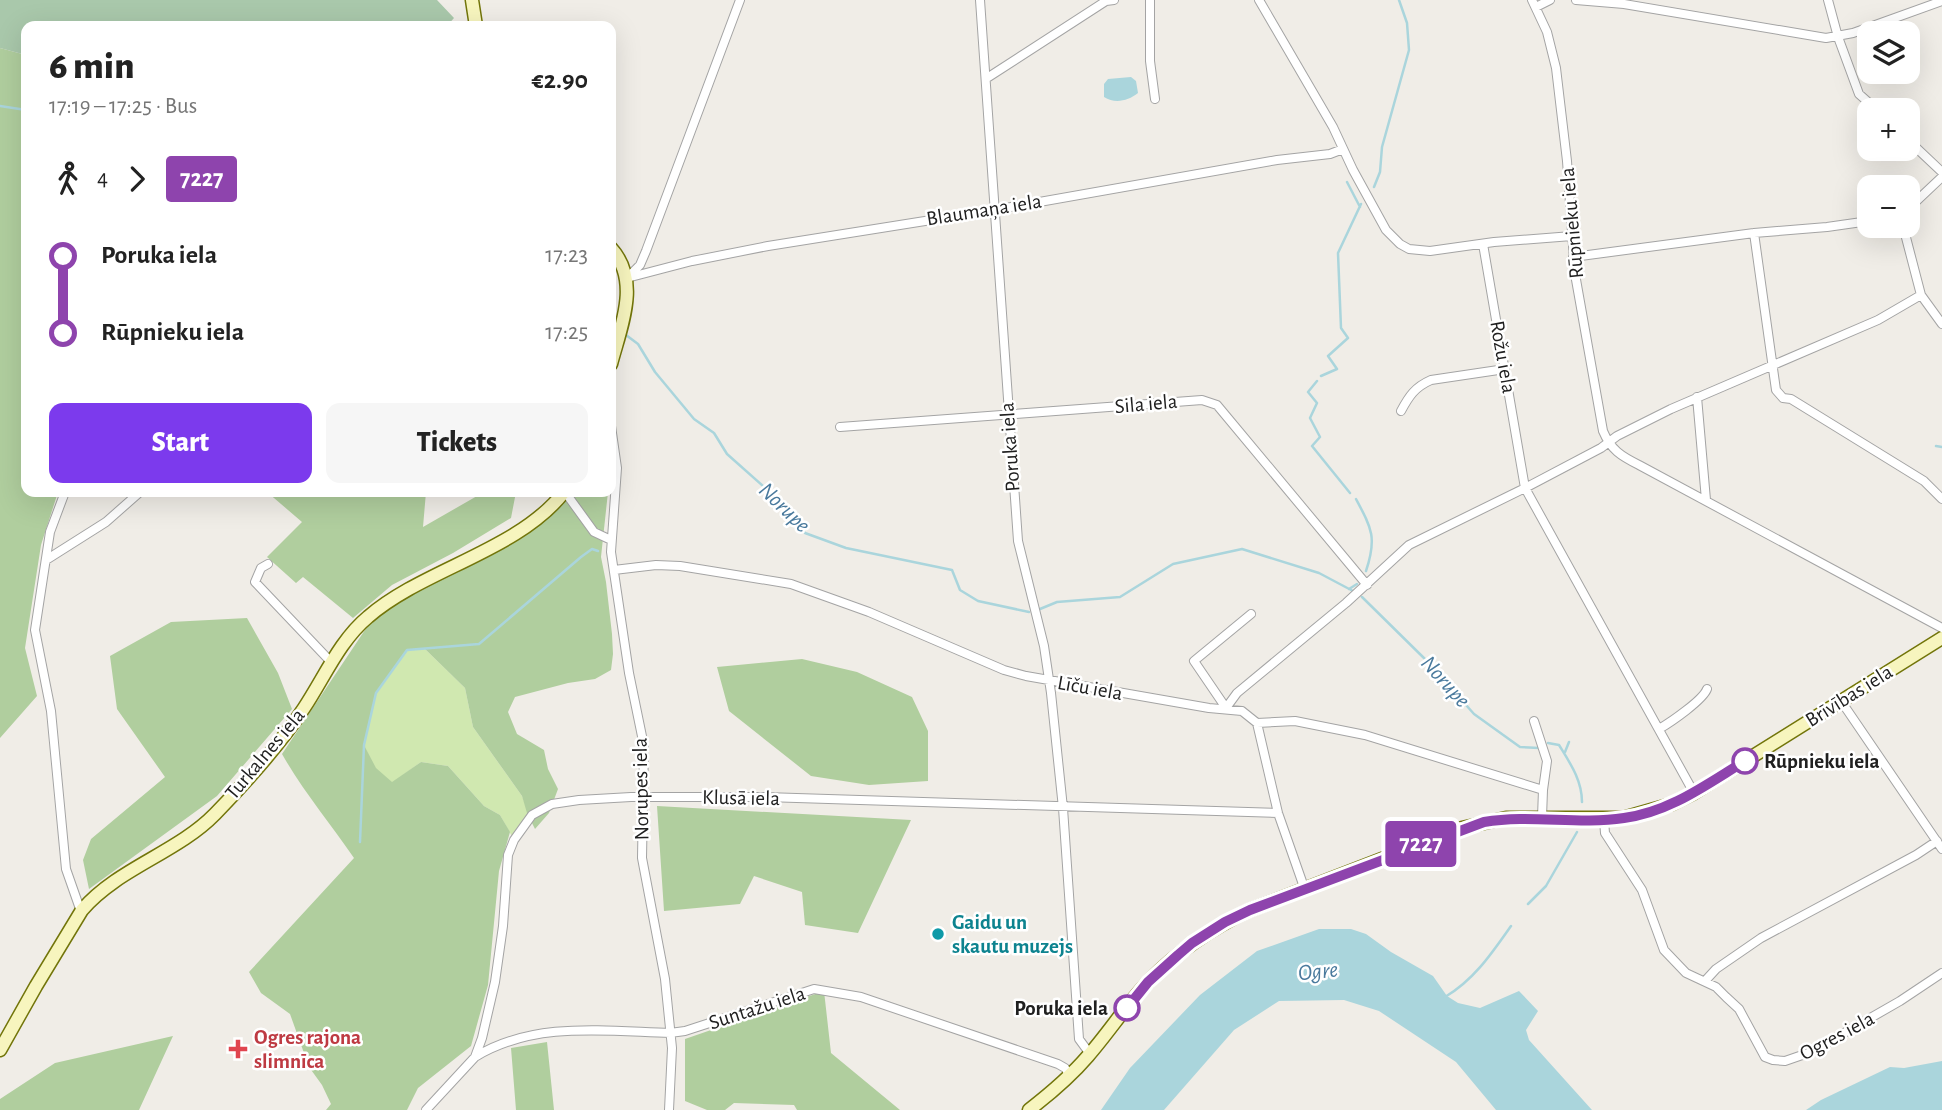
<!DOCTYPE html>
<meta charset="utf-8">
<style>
body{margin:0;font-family:"Alegreya Sans",sans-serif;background:#f6f6f6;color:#222;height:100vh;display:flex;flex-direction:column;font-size:26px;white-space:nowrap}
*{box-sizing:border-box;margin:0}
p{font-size:23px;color:#767676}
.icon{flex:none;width:38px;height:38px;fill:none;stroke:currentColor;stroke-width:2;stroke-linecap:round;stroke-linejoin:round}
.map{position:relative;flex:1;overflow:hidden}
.side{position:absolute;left:21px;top:21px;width:595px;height:476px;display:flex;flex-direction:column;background:#fff;border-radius:14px;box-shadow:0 7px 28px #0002}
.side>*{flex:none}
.badge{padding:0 14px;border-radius:5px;font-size:24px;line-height:46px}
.controls{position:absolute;left:1857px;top:21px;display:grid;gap:14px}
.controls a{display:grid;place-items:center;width:63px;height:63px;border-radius:14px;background:#fff;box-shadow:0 7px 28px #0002;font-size:35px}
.map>.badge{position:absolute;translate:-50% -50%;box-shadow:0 0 0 4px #fff}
.legs{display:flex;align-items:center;gap:10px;height:77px;padding:0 28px;font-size:23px}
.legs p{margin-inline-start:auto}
.summary{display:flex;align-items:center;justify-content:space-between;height:119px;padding:0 28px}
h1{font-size:38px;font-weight:800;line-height:52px}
.button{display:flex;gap:14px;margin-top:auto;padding:14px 28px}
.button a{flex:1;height:80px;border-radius:14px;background:#7c3aed;color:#fff;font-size:28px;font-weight:800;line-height:80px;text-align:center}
.button a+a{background:#f6f6f6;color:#222}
ul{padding:0 28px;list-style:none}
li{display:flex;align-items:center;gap:24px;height:77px;font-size:26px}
li i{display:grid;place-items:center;width:10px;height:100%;margin:0 9px;background:currentColor}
li i::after{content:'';width:18px;height:18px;margin:-9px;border:5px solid;border-radius:50%;background:#fff}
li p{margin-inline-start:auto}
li:first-child i{background:linear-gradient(#0000 50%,currentColor 0)}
li:last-child i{background:linear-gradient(currentColor 50%,#0000 0)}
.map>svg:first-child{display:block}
</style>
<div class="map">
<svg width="1942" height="1110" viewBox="0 0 1942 1110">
<rect width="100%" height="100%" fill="#f0ede7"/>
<path fill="#d0e8b0" d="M425,649l40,39 8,39 49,69 8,21 -16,23 -14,-25 -16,-9 -36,-40 -27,-4 -29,21 -17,-15 -11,-23 12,-52 31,-43z"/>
<path fill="#b0ce9e" d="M0,48l26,7v437h32l-17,53 -16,103 12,48 -37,42z
M267,492h159l-3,35 61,-35h32l-5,26 -58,35 -61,32 -39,33 -50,-41 -7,6 -29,-26 35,-35z
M564,492h44l-7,65 5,25 6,52 1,20 -2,16 -16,9 -27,4 -53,14 -7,15 9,22 27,16 4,19 10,20 -9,24 -14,16 -8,-16 -5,-17 -49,-69 -8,-39 -40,-39 -18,1 -31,43 -12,52 12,23 16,14 29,-20 27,4 36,40 16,9 10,17 -11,39 -11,114 -17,61 -53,42 -11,22h-81l5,-6 -9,-19 -13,-18 -19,-53 -29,-21 -12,-21 105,-114c-24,-35 -51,-67 -72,-104l85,-127 35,-29 110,-60z
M247,618l31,55 14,36 -75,87 -128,93 -6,-29 8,-21 74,-62 -48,-68 -7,-53 61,-34z
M802,659l55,13 55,25 16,34v50l-59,4 -58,-9 -82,-65 -12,-44z
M657,806l254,14 -53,113 -53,-8 -3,-33 -48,-16 -14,28 -76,7z
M824,991l7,62 69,57h-103l-3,-5 -60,-2 -9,7h-18l-22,-9v-62z
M173,1036l-34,74h-139v-11l55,-36z
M547,1042l7,68h-38l-5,-62z"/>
<path fill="#a9c8ab" d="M0,0h437l17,18 -7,8h-421v29l-26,-7z"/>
<path fill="#aad5dc" d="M1131,77l5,4 2,12c-10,8 -23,11 -34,4v-13l4,-5z
M1319,929h32l15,5 25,18 42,24 14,20 11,7 22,5 39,-17 19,20 -12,19 3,10 63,70h-96l-40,-48 -77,-51 -35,-11 -65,1 -45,29 -70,80h-63l29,-42 70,-73 57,-44z
M1942,1061v49h-136l15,-10 69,-33 14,1z"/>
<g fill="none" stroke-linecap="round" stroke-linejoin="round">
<path stroke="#aad5dc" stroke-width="2.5" d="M0,106l26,4
M1347,182l13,25
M1374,187l6,-15 2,-25 27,-97 -2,-27 -8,-23
M626,335l12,9 17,28 39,47 20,14 13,21 45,40 2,7 9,6 22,26 41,15 106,22 8,20 18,11 51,11
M1321,376l16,-7 -9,-13 20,-18 -7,-10 -3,-75 23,-49
M1317,381l-9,11 9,11 -7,15 10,19 -8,9 38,47
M1936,446l6,1
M1356,499c16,30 21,39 10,72
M1349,589l8,-5
M1362,597l66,65 46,52 46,33 19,1
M1040,609l17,-7 63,-5 53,-33 69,-15 77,24 34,18
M1548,743l11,2c11,18 23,35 23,57
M1565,752l4,-10
M360,842l4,-97 12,-52 31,-43 72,-6 102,-87 11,-8 6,2
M1528,904l18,-18 31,-54
M1445,997c29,-17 47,-44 66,-71"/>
<defs>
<path id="minor" d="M980,0l38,541 26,105 7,47 12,115 16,231 11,15
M1150,0v61l5,38
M1259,0l74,127 20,43 33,60 14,14 9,5 21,2 64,-9 78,-6
M1532,0l15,32 9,36 11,93 8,113 28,157c8,19 18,25 36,34l303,163
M1576,0l48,4 202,34 27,-5 89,-32
M1828,0l10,37 21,57 18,16
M1536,7l14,-7
M987,78l119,-77 8,-1
M1908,140l34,32
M1908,209l34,-32
M1903,226l18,69 21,29
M1754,233l22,157 7,8 8,1 133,82 18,18
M1483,244l42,244 169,305
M1573,257l181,-24 73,-6 42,-6
M629,276l11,-11 6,-14 94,-251
M627,278l65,-17 76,-15 226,-36 283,-50 53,-6 13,-5
M1697,397l9,103
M1401,411c8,-15 14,-24 30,-31l74,-11
M611,426l6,42 -6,84 18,121 15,73 -2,112 23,121 7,69 -3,62
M840,427l362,-27 15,5 150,180
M65,492l-15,40 -15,98 16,81 15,158 13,37 3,4
M565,492l29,40 17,8
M46,560l60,-38 34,-30
M268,564l-7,4 -6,14 77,81
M614,570l42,-5 24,1 111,18 78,28 135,58 22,6 183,32 33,3 15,12 38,-2 70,14 178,55 -1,27
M1251,614l-57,47 32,47 11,-15 109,-90 63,-58 116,-57 76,-40 16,-12 54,-27 207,-89 43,-25
M1841,701l101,148
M1534,721l13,40 -4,29
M1257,723l21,90 27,77
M1659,729c12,-7 44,-29 48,-40
M1604,820l1,13 37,57 22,60 22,23 30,14 10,10 13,12 26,48 8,3 12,1 26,-9 89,-51 42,-28
M1705,981l11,-12 45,-31 155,-83 21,-14
M475,1057c59,-36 129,-26 195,-24l15,-2 129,-42 47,8 197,67 7,4 5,8
M426,1110l49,-53 7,-19 13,-56 8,-56 5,-71 6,-15 18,-25 20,-11 27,-4 52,-3h134l513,16"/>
<path id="secondary" d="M472,0l4,26
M611,248c30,33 10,78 0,116
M0,1050l36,-64 46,-76c36,-42 95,-57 133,-96 32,-33 64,-68 89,-106 20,-30 36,-68 64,-91 55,-48 150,-66 196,-125
M1029,1110c22,-17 41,-33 59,-54 21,-24 39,-52 61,-75 30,-31 63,-53 101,-71l212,-82 44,-10h117l49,-14 22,-11 248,-155"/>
</defs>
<use href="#minor" stroke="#a4a4a4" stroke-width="10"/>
<use href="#secondary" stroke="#72750a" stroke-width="15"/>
<use href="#minor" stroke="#fff" stroke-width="8"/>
<use href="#secondary" stroke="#f7f5be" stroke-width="12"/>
</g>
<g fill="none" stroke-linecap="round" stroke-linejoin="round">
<defs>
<path id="line-1" d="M1127,1008l21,-26 30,-27 14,-12 33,-21 25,-12 234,-88c47,-8 93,3 140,-4 46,-6 83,-34 121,-57"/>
</defs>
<use href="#line-1" stroke="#fff" stroke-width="16"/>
<use href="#line-1" stroke="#8e44ad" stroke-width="10"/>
</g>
<g fill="#fff" stroke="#8e44ad" stroke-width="3.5">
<circle cx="1745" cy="761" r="12"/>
<circle cx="1127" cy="1008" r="12"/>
</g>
<circle fill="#0f9aa8" stroke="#fff" stroke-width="2.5" cx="938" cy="934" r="7"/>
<path fill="#e0444e" stroke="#fff" stroke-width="2.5" d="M234.5 1038.5h7v7h7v7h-7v7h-7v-7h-7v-7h7z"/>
<g text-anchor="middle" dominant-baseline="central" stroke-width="5" stroke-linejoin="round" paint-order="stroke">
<g font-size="21" fill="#202020" stroke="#fff">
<text transform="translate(984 210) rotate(-9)">Blaumaņa iela</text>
<text transform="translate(1572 223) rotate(-95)">Rūpnieku iela</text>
<text transform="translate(1503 357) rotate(80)">Rožu iela</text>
<text transform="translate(1146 404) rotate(-5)">Sila iela</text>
<text transform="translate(1010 447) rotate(-94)">Poruka iela</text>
<text transform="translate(1090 688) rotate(10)">Līču iela</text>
<text transform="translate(1849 696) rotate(-32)">Brīvības iela</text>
<text transform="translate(265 754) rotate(-50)">Turkalnes iela</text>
<text transform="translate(641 789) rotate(-91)">Norupes iela</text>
<text transform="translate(741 798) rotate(1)">Klusā iela</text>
<text transform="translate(757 1008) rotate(-18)">Suntažu iela</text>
<text transform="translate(1837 1036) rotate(-28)">Ogres iela</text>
</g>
<g font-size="21" font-weight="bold" fill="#202020" stroke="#fff" text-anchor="start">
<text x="1764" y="761">Rūpnieku iela</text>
<text x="1108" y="1008" text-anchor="end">Poruka iela</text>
</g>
<g font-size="21" font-weight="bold" fill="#0d838f" stroke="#fff" text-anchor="start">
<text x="952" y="922">Gaidu un<tspan x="952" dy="24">skautu muzejs</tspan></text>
</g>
<g font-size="21" font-weight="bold" fill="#be3a42" stroke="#fff" text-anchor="start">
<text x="254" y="1037">Ogres rajona<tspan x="254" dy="24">slimnīca</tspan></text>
</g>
<g font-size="23" font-style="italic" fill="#4a7a9d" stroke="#fff">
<text transform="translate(784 508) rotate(44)">Norupe</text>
<text transform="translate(1445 682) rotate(48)">Norupe</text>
<text transform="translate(1318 972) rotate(-6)">Ogre</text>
</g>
</g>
</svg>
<div class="controls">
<a><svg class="icon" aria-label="layers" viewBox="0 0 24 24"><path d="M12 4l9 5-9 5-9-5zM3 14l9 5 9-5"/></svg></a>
<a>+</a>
<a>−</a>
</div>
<b class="badge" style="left:1421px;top:844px;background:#8e44ad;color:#fff">7227</b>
<section class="side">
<div class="summary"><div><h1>6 min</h1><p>17:19 – 17:25 · Bus</p></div><b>€2.90</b></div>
<div class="legs"><svg class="icon" aria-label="walk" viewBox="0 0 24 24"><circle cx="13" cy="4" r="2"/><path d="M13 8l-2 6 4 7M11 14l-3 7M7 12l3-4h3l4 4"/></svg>4<svg class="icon" aria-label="forward" viewBox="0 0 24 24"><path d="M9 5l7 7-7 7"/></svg><b class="badge" style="background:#8e44ad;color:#fff">7227</b></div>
<ul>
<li><i style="color:#8e44ad"></i><b>Poruka iela</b><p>17:23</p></li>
<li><i style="color:#8e44ad"></i><b>Rūpnieku iela</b><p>17:25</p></li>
</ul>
<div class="button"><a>Start</a><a>Tickets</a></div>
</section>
</div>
